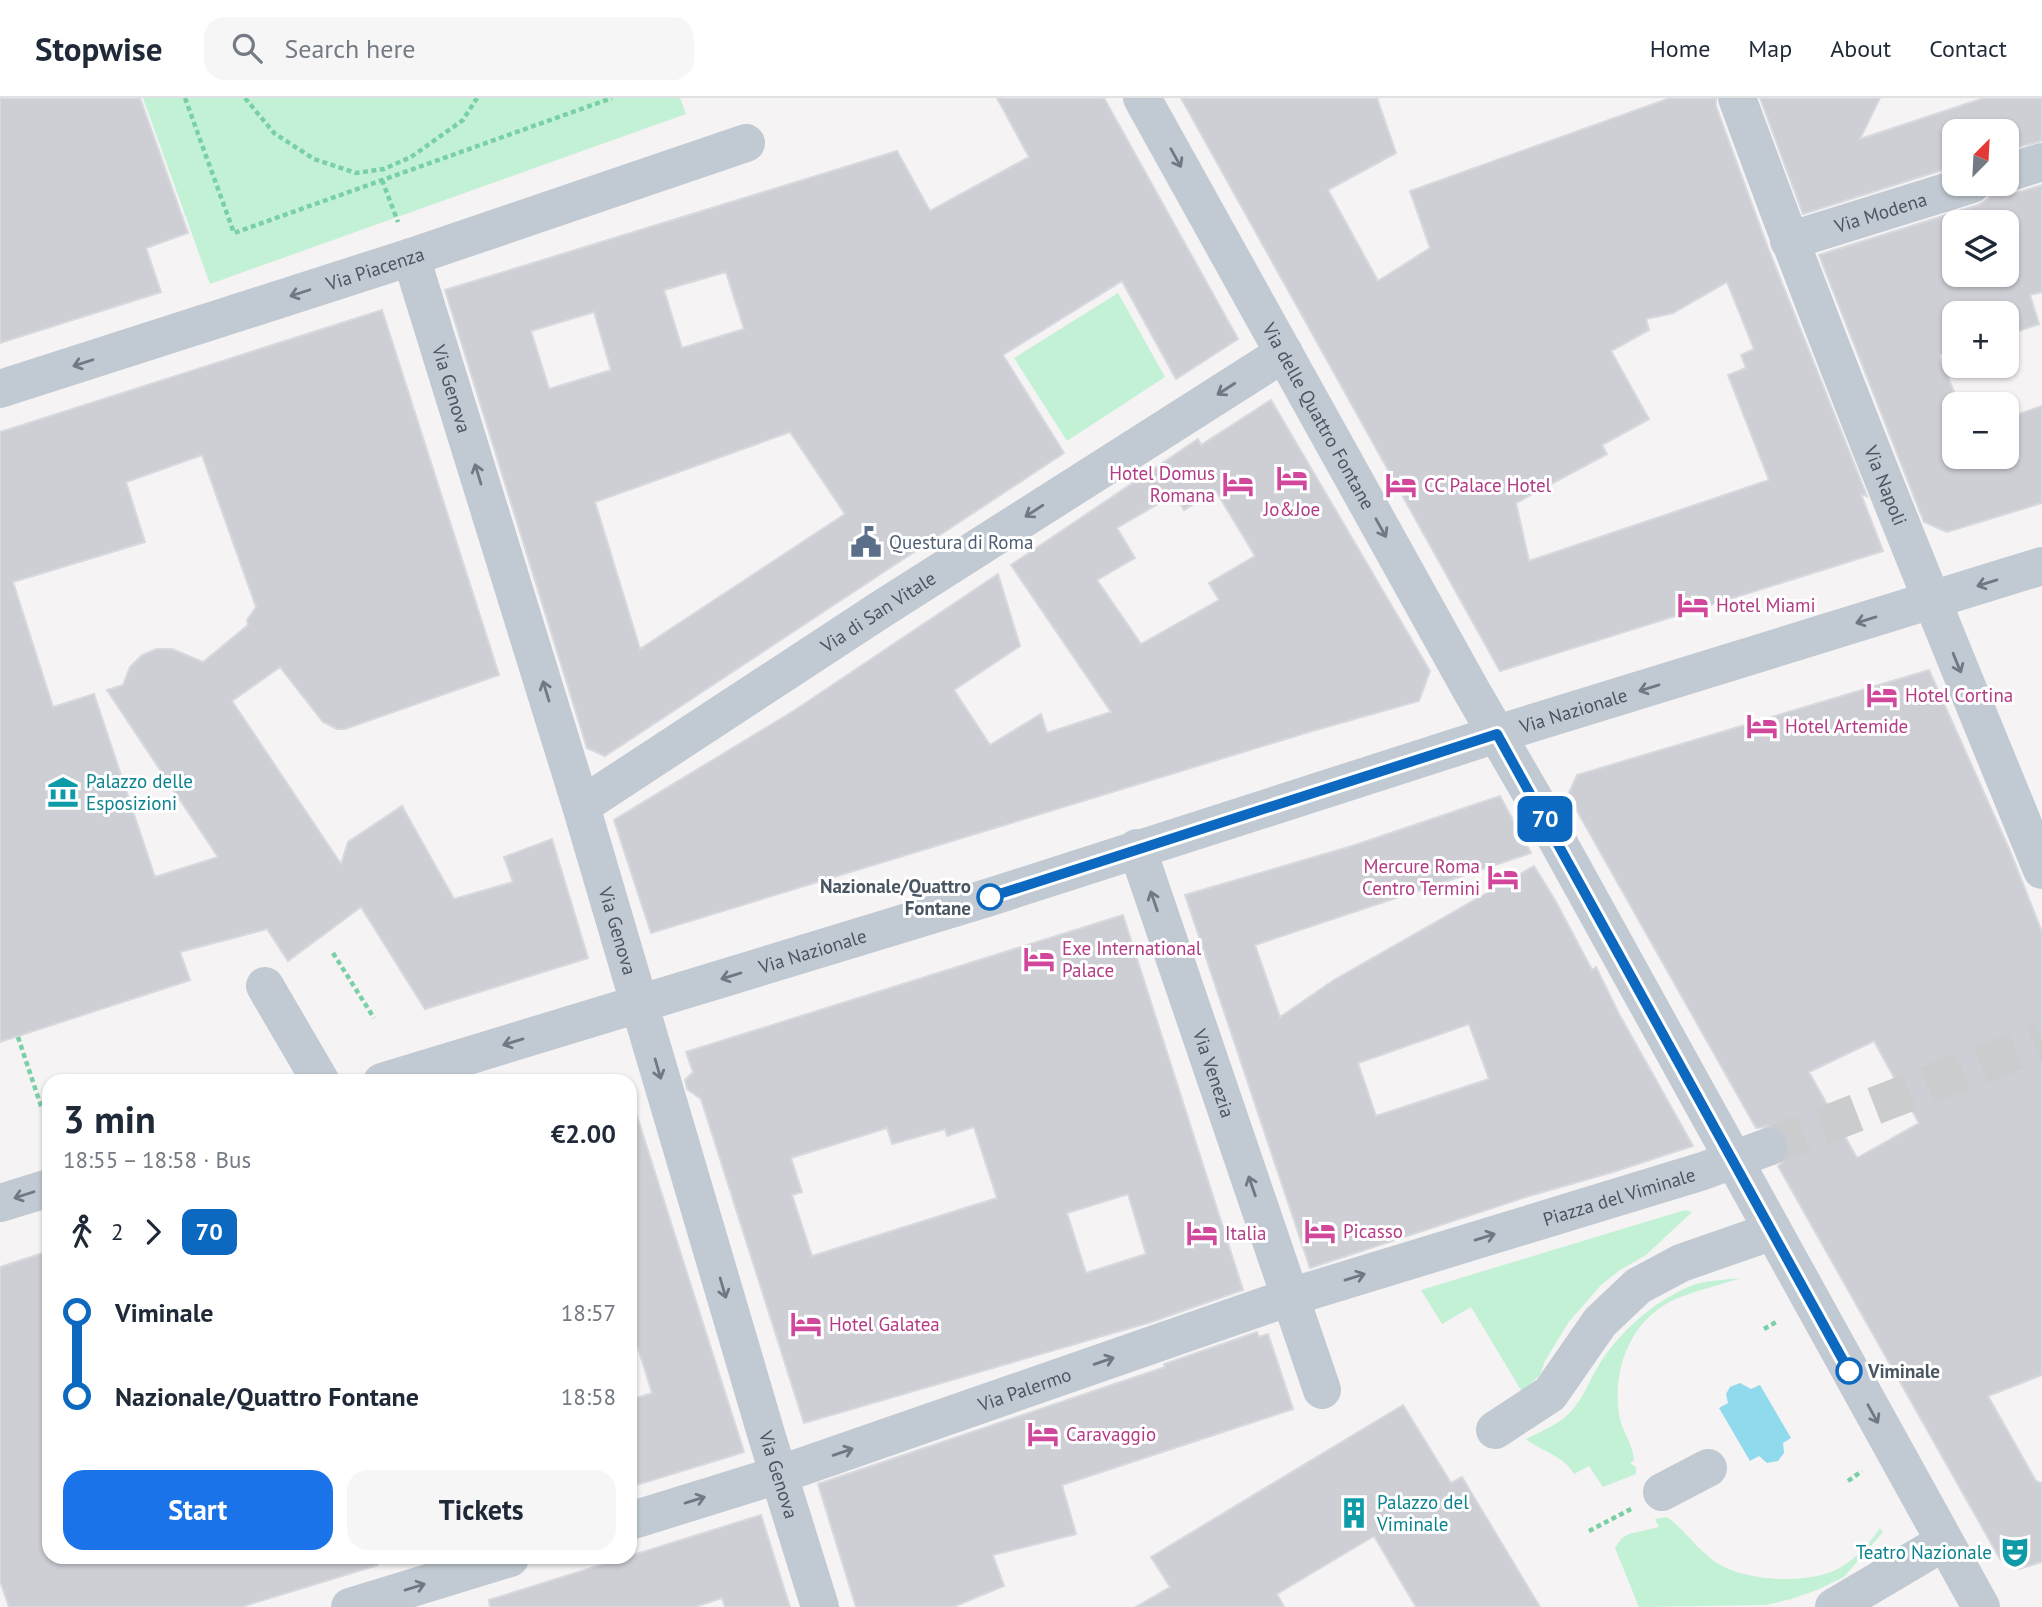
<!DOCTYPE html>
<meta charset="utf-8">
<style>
body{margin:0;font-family:"PT Sans",sans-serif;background:#f6f6f7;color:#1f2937;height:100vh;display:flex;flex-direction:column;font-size:26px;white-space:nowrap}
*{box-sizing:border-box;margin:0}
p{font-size:23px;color:#747a83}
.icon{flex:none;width:38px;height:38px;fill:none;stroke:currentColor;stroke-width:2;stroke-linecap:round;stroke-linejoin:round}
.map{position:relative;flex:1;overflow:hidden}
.side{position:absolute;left:42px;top:976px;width:595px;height:490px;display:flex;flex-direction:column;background:#fff;border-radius:21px;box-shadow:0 2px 5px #0004}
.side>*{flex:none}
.badge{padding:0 14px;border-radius:10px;font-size:24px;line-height:46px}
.needle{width:46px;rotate:24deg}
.controls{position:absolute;left:1942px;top:21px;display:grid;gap:14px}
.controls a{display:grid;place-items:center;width:77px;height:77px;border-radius:14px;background:#fff;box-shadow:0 2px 5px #0004;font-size:35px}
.map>.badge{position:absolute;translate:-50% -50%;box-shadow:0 0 0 4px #fff}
.legs{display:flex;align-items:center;gap:10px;height:77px;padding:0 21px;font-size:23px}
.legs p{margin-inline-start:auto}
.summary{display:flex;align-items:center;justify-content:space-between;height:119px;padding:0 21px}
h1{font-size:38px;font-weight:800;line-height:52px}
.cta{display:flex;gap:14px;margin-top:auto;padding:14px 21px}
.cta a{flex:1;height:80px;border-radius:21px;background:#1a73e8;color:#fff;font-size:28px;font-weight:800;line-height:80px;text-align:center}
.cta a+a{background:#f6f6f7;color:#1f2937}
ul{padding:0 21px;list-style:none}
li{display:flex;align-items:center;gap:24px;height:84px;font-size:26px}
li i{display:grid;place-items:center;width:10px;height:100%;margin:0 9px;background:currentColor}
li i::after{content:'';width:18px;height:18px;margin:-9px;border:5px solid;border-radius:50%;background:#fff}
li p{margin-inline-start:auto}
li:first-child i{background:linear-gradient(#0000 50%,currentColor 0)}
li:last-child i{background:linear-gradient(currentColor 50%,#0000 0)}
header{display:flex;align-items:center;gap:42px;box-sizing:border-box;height:98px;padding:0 35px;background:#fff;border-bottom:2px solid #e0e1e3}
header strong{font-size:33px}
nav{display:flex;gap:38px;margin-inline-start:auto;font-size:24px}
.search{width:490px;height:63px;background:#f6f6f7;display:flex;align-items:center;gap:18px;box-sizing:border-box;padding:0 24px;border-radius:21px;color:#747a83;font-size:26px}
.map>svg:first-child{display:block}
</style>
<header>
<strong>Stopwise</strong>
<div class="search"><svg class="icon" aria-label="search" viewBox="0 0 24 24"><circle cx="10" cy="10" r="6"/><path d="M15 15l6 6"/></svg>Search here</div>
<nav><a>Home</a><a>Map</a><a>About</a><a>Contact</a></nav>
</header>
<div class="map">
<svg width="2042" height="1509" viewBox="0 0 2042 1509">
<rect width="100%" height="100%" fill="#f5f3f3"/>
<path fill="#c3f1d5" d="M143,0h537l6,16 -476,170z
M1118,195l47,84 -98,64 -53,-83z
M1685,1112l7,2 -46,43 -26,15 -19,15 -33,38 -23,38 -5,14 -18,17 -51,-85 -29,17 -21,-34z
M1741,1180c-21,7 -43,12 -63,20 -46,19 -66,69 -59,116 2,16 14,30 15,46l-4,3 6,4v7l-33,13 -14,-21 -15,8c-11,-19 -32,-22 -48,-35 13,-7 27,-12 38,-21 18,-14 26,-40 38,-58 21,-31 52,-58 86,-73 16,-7 35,-7 53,-9z
M1667,1419c17,12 29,31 47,44 28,21 100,25 129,5 15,-10 27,-23 37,-38l3,4 -39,45 -27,13 -26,9 -25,6 -127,2 -24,-59 7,-10 7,-4 30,-7 -4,-8z"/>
<path fill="#90daee" d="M1740,1285l11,6 9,-4 31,53 -8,5 1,10 -6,8 -11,2 -8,-7 -9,5 -31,-53 9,-5 -2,-9 4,-7z"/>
<path fill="#cdcfd5" stroke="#d7d9de" stroke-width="2" fill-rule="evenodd" d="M0,0h140l48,135 -42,15 15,44 -161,51z
M997,0h107l134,241 -62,40 -54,-98 -119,74 61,98 -459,303 -18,-8 -142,-458 452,-139 33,60 99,-54zM726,174l18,57 -62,19 -18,-58zM594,214l17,58 -62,19 -18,-58zM790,334l55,82 -205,135 -45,-147z
M1181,0h196l19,55 -68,37 50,91 52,-33 -20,-57 260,-93h46v8l52,142 99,248 -6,-2 22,57 -383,120zM1727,184l27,67 -13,6 5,13 -18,7 41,105 -240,81 -13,-58 91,-49 -5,-9 47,-26 -38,-68 38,-21 -3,-11 27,-6z
M1760,0h120l-20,41 124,-41h58v43l-35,9v-19h-52v35l-152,48z
M2042,87v107l-12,3 9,29 -32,11v-22h-52v37l-16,5 20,49h-4v53h52v-39l35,-12v97l-95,29 -23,-10 -105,-267 159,-50 10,-6 5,-9 10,4h10zM1955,124h52v53h-52z
M382,212l117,365 -154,54h-8l-14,-7 -43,-55 -48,34 109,163 7,-22 54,-36 52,93 59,-17 -9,-25 48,-18 36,119 -163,51 -64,-102 -73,54 -21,-32 -87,23 10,28 -190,62v-610zM202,357l54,152 -9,13 1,5 -45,37 -31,-13h-15l-15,6 -12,12 -7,18 -16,5 111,167 -63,20 -61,-183 -41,13 -40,-125 132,-40 -19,-60z
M1271,302l159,271 -11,30 -107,30 -661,202 -37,-113 181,-110 203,-136 22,72 -66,44 36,55 51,-31 6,19 64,-21 -100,-147 187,-126 3,6zM1216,393l39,65 -46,27 10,17 -78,44 -44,-64 38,-22 -18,-30 58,-34 9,16z
M1929,572l81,181 32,81v443l-54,21 48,85 6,2v79l-23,7 -19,-10 -222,-393 7,-6 4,-9 -1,-12 -6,-8 -10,-5 -16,2 -188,-333 9,-20zM1874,943l45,82 -62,35 -48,-86z
M1500,698l31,57 -276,92 25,72 54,-37 200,-114 21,34 37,70 4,-3 23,47 74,132 -80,26 -84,24 -219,72 -125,-373 167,-49zM1469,926l20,55 -113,37 -18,-53z
M1123,817l120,375 -92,32 -347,101 -103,-324 -14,-10 -2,-9 8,-8 -7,-20zM974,1029l23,71 -185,58 -20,-61 10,-3 -11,-34 96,-30 5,16 53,-15 2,7zM1128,1096l18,60 -60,19 -19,-60z
M636,1015l108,339 -114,35v-87l22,-7 -22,-71v-208z
M49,1153v307h328l1,7 -137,42h-232l-9,-26v-314z
M1257,1234l2,5 9,-3 25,75 -231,76 14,49 -83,21 11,31 -51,21h-97l-38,-123 347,-117 -1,-3z
M1403,1307l48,78 11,-6 78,130h-124l-42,-71 -97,58 7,13h-148l34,-20 -19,-30z
M761,1417l29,92h-65l-3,-9 -27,9h-205l-1,-7z"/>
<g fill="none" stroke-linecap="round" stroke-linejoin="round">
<path stroke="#caccce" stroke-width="38" stroke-dasharray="38 19" stroke-linecap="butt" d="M1768,1049l274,-106"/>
<path stroke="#7ad0a6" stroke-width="4.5" stroke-dasharray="5 3.5" stroke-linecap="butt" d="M185,0l49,135 378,-135
M245,0l29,35 40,26 42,14 28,-4 27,-12 52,-37 14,-22
M382,82l16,42
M333,855l41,65
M18,939l24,72
M1764,1231l14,-8
M1848,1383l14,-10
M1589,1433l42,-22"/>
<g stroke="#c1cad2" stroke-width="38">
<path id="s1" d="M1142,0l329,592 65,112 445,805"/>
<path id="s2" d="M1737,0c95,260 200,516 305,772"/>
<path d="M2007,75l35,-11"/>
<path id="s3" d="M1789,143l183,-57"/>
<path id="s4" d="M411,159l170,549 186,631 53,170"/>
<path id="s5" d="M0,291l411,-132 335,-114"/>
<path id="s6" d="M581,708l299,-196 404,-257"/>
<path id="s7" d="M1137,750l185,542"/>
<path d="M265,888l56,96"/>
<path id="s8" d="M382,984l608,-185 507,-163 545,-168"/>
<path d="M0,1105l49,-15"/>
<path d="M1495,1332l55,-36 50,-72 38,-36 43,-23 92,-32"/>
<path d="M1662,1394l46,-24"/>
<path id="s9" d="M630,1423l148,-46 512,-178 413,-126 65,-24"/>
<path d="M350,1509l160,-49"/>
<path d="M1834,1509l110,-65"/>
</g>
</g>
<defs><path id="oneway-shaft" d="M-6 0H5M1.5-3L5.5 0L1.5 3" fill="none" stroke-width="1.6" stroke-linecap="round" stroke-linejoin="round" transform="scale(1.75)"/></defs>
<g stroke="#6e7983">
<use href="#oneway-shaft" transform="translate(1176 60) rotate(61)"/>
<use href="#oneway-shaft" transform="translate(300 195) rotate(162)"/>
<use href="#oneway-shaft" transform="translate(83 265) rotate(162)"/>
<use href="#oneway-shaft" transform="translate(1226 291) rotate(147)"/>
<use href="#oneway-shaft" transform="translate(478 376) rotate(-107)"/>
<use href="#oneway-shaft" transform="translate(1034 413) rotate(147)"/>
<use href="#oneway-shaft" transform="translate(1381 430) rotate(61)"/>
<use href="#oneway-shaft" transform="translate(1987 485) rotate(163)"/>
<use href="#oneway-shaft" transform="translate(1866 522) rotate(163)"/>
<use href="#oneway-shaft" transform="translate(1957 565) rotate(68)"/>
<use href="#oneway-shaft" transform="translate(1649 590) rotate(163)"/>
<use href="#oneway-shaft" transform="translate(546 593) rotate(-107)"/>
<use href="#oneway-shaft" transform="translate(1154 803) rotate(-109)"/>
<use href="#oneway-shaft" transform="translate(731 878) rotate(163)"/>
<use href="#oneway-shaft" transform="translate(513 944) rotate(163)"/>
<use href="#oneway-shaft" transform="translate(658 971) rotate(74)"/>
<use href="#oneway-shaft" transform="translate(1252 1088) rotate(-109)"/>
<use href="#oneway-shaft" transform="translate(24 1097) rotate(162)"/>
<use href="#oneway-shaft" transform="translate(1485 1139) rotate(-17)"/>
<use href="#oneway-shaft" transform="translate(1355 1179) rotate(-17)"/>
<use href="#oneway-shaft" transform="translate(723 1190) rotate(74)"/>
<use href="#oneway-shaft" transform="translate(1104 1263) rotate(-19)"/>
<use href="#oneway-shaft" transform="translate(1873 1316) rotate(61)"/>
<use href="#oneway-shaft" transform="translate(843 1354) rotate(-19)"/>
<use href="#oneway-shaft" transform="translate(695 1402) rotate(-17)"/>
<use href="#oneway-shaft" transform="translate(415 1489) rotate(-17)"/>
</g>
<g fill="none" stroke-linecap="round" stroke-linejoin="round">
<defs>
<path id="line-1" d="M990,799l507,-163 352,637"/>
</defs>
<use href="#line-1" stroke="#fff" stroke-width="16"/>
<use href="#line-1" stroke="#0c69bf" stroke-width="10"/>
</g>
<defs>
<symbol id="hotel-bare" viewBox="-9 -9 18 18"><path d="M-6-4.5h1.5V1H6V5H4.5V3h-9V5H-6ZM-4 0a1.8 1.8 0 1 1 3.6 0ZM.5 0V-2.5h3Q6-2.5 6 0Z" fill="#d1479c" stroke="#fff" stroke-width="2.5" paint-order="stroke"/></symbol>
<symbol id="civic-bare" viewBox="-9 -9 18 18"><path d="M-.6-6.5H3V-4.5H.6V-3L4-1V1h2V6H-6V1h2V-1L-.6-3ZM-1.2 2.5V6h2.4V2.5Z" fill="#5c6f8a" stroke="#fff" stroke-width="2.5" paint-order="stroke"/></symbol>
<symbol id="museum-bare" viewBox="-9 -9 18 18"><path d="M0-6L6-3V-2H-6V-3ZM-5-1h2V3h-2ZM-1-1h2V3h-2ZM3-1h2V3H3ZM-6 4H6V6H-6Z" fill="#0f9aa8" stroke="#fff" stroke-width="2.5" paint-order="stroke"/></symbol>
<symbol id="building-bare" viewBox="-9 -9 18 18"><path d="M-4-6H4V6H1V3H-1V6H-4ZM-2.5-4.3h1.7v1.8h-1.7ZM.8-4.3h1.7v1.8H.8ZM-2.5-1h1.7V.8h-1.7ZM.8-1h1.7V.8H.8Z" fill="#0f9aa8" stroke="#fff" stroke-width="2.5" paint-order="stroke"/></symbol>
<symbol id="theatre-bare" viewBox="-9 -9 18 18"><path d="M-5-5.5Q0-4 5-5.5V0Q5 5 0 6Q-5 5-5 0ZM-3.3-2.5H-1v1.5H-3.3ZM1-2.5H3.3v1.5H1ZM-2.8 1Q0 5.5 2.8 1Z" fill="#0f9aa8" stroke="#fff" stroke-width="2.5" paint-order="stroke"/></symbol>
</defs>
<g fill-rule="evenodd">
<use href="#hotel-bare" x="1270" y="358" width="44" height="44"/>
<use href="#hotel-bare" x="1216" y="364" width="44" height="44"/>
<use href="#hotel-bare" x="1379" y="365" width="44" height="44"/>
<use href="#civic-bare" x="844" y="422" width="44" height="44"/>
<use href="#hotel-bare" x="1671" y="485" width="44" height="44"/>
<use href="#hotel-bare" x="1860" y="575" width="44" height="44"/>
<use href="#hotel-bare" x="1740" y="606" width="44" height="44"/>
<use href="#museum-bare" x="41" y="672" width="44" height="44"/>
<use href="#hotel-bare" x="1481" y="757" width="44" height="44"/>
<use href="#hotel-bare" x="1017" y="839" width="44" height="44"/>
<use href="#hotel-bare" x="1298" y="1111" width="44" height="44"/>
<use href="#hotel-bare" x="1180" y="1113" width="44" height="44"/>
<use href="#hotel-bare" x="784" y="1204" width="44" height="44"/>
<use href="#hotel-bare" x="1021" y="1314" width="44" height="44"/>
<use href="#building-bare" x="1332" y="1393" width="44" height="44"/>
<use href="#theatre-bare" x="1993" y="1432" width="44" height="44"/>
</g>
<g fill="#fff" stroke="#0c69bf" stroke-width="3.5">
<circle cx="990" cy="799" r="12"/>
<circle cx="1849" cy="1273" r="12"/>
</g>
<g text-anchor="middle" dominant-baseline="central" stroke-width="6" stroke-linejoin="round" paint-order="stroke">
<g font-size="19" fill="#4a5661" stroke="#fff">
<text stroke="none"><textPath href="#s3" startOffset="96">Via Modena</textPath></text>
<text stroke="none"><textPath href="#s5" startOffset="394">Via Piacenza</textPath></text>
<text stroke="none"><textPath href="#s4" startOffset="138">Via Genova</textPath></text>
<text stroke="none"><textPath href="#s1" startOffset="364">Via delle Quattro Fontane</textPath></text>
<text stroke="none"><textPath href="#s2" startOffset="415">Via Napoli</textPath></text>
<text stroke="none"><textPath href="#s6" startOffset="355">Via di San Vitale</textPath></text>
<text stroke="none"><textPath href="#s8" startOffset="1248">Via Nazionale</textPath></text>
<text stroke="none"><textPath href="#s4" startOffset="705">Via Genova</textPath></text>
<text stroke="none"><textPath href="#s8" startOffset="450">Via Nazionale</textPath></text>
<text stroke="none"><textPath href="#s7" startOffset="238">Via Venezia</textPath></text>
<text stroke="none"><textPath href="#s9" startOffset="1041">Piazza del Viminale</textPath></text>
<text stroke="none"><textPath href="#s9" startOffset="416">Via Palermo</textPath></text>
<text stroke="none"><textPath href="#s4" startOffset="1272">Via Genova</textPath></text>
</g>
<g font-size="19" fill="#b23c85" stroke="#fff" text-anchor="start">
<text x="1215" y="375" text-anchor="end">Hotel Domus<tspan x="1215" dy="22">Romana</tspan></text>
<text x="1424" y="387">CC Palace Hotel</text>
<text x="1292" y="411" text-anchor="middle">Jo&amp;Joe</text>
<text x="1716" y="507">Hotel Miami</text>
<text x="1905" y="597">Hotel Cortina</text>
<text x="1785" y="628">Hotel Artemide</text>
<text x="1480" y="768" text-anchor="end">Mercure Roma<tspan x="1480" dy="22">Centro Termini</tspan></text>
<text x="1062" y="850">Exe International<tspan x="1062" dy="22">Palace</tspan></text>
<text x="1343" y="1133">Picasso</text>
<text x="1225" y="1135">Italia</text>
<text x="829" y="1226">Hotel Galatea</text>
<text x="1066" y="1336">Caravaggio</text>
</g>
<g font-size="19" fill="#4e5e75" stroke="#fff" text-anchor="start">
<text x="889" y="444">Questura di Roma</text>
</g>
<g font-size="19" fill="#0d838f" stroke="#fff" text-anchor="start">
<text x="86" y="683">Palazzo delle<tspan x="86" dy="22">Esposizioni</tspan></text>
<text x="1377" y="1404">Palazzo del<tspan x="1377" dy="22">Viminale</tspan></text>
<text x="1992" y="1454" text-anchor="end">Teatro Nazionale</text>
</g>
<g font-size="19" font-weight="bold" fill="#4a5661" stroke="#fff" text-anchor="end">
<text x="971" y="788">Nazionale/Quattro<tspan x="971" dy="22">Fontane</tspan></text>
<text x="1868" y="1273" text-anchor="start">Viminale</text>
</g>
</g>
</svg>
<div class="controls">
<a><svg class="needle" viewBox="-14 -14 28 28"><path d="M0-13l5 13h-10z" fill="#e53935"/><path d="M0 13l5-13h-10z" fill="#747a83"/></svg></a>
<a><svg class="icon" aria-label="layers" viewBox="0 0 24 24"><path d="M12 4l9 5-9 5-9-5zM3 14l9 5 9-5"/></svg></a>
<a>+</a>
<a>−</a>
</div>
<b class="badge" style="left:1545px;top:721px;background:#0c69bf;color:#fff">70</b>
<section class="side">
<div class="summary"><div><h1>3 min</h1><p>18:55 – 18:58 · Bus</p></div><b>€2.00</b></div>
<div class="legs"><svg class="icon" aria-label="walk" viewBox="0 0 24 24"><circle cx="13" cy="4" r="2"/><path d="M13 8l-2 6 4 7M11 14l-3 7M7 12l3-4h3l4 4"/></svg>2<svg class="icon" aria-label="forward" viewBox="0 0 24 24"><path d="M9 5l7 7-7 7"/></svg><b class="badge" style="background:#0c69bf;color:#fff">70</b></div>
<ul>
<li><i style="color:#0c69bf"></i><b>Viminale</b><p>18:57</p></li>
<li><i style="color:#0c69bf"></i><b>Nazionale/Quattro Fontane</b><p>18:58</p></li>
</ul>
<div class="cta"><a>Start</a><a>Tickets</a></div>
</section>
</div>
